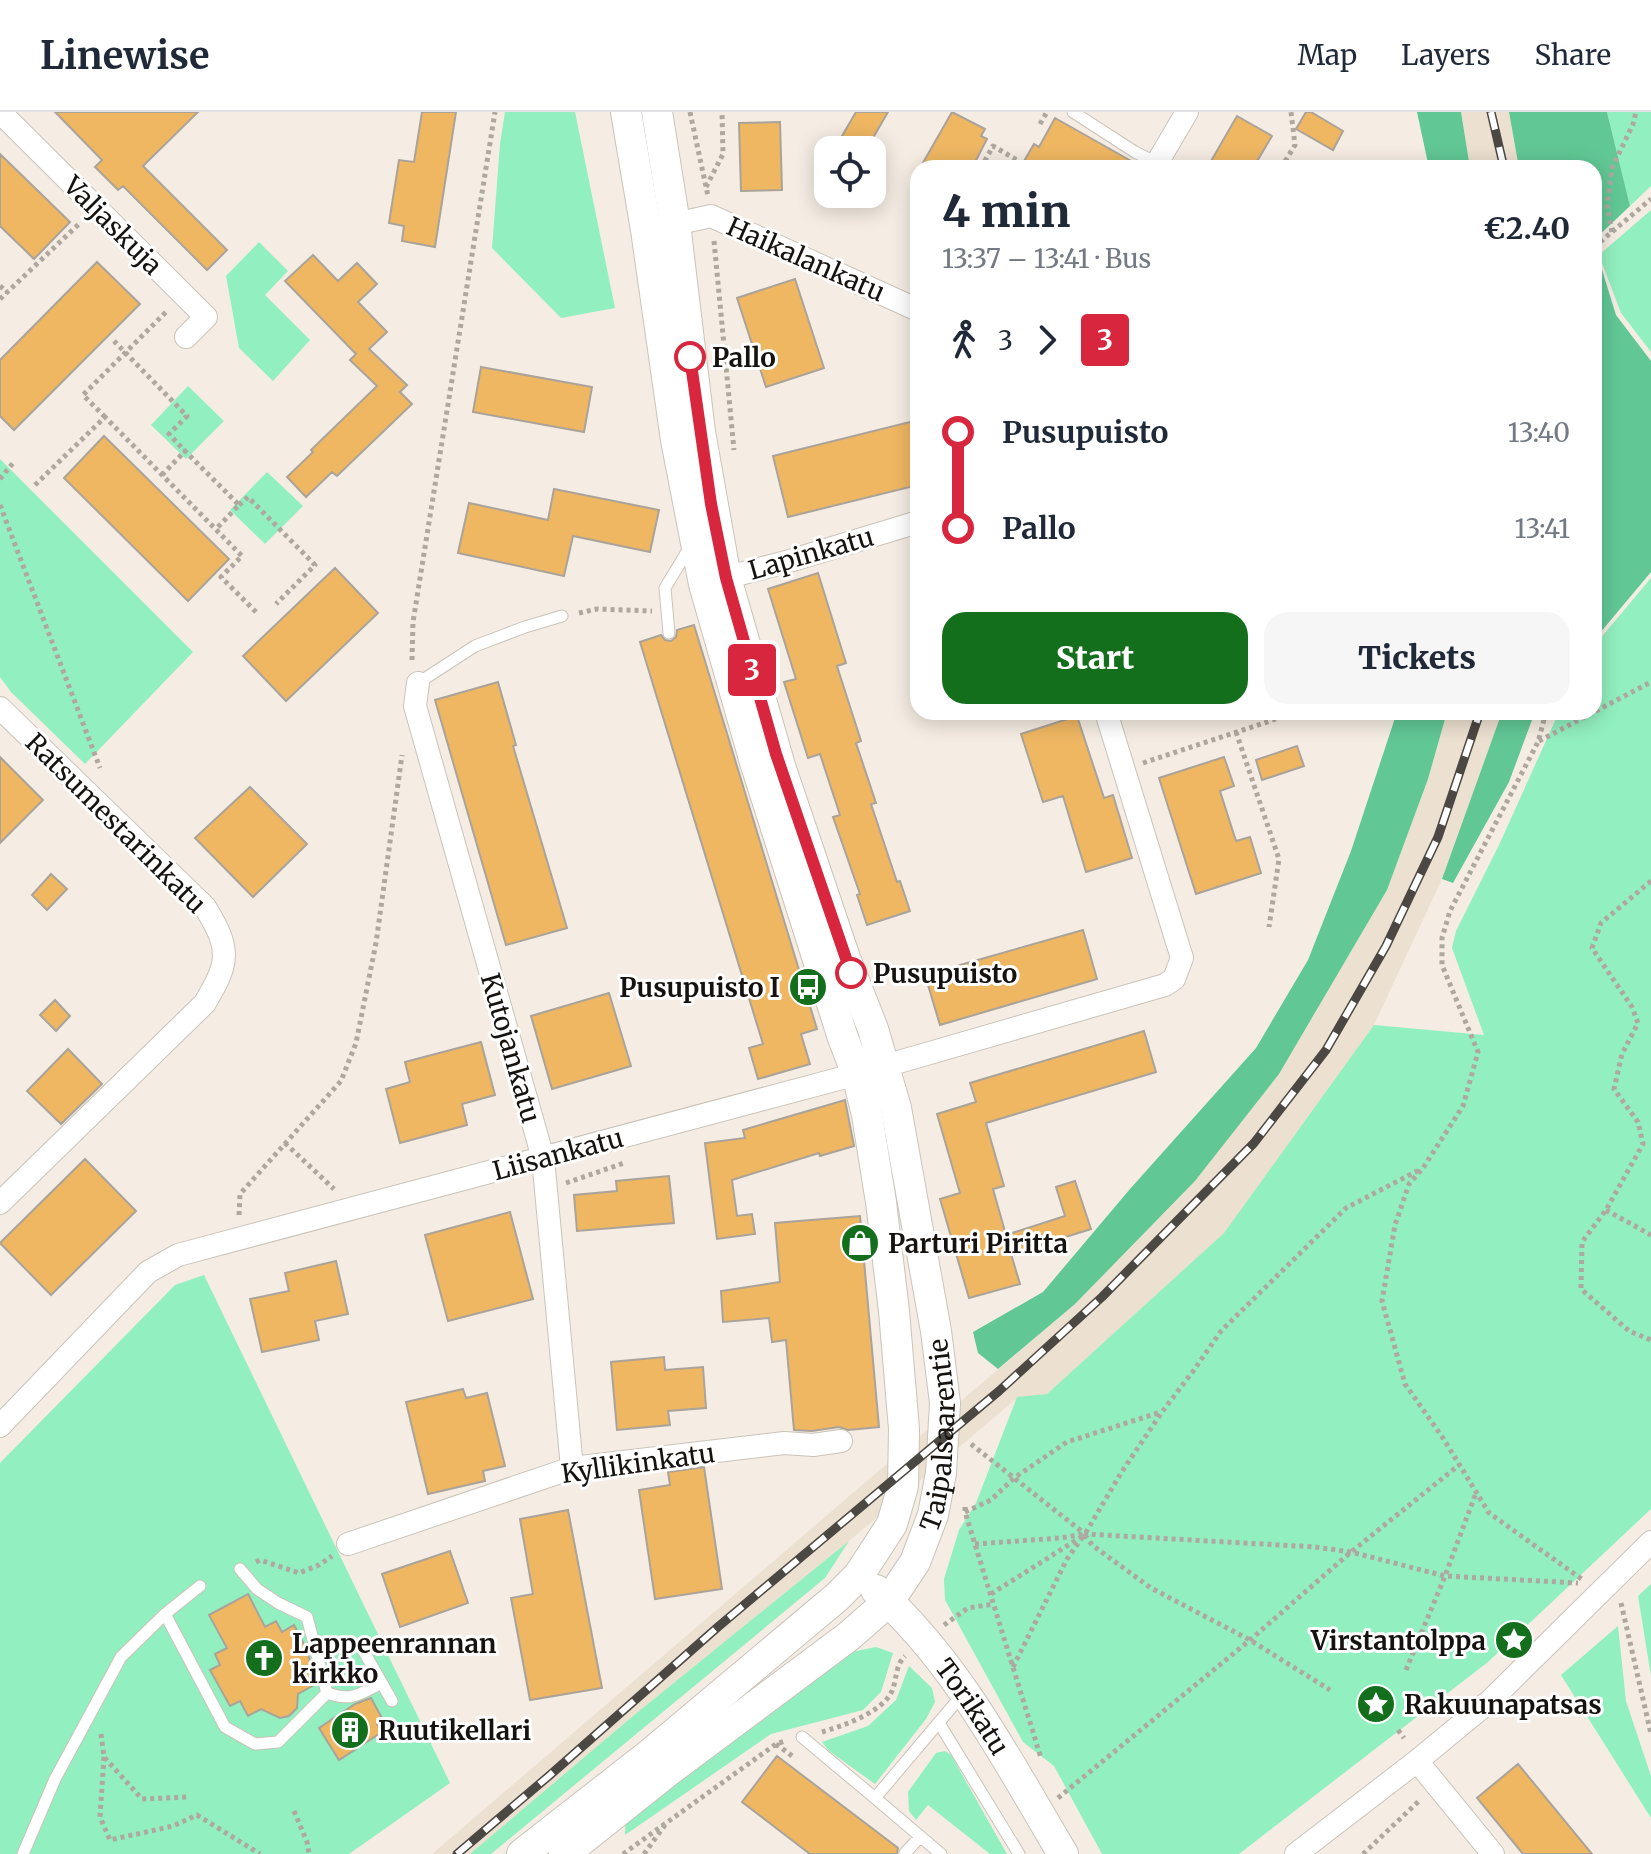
<!DOCTYPE html>
<meta charset="utf-8">
<style>
body{margin:0;font-family:Merriweather,serif;background:#f6f6f7;color:#1f2937;height:100vh;display:flex;flex-direction:column;font-size:30px;white-space:nowrap}
*{box-sizing:border-box;margin:0}
p{font-size:26px;color:#747a83}
.icon{flex:none;width:44px;height:44px;fill:none;stroke:currentColor;stroke-width:2;stroke-linecap:round;stroke-linejoin:round}
.map{position:relative;flex:1;overflow:hidden}
.panel{position:absolute;left:910px;top:48px;width:692px;height:560px;display:flex;flex-direction:column;background:#fff;border-radius:24px;box-shadow:0 4px 20px #0003}
.panel>*{flex:none}
.badge{padding:0 16px;border-radius:6px;font-size:28px;line-height:52px}
.buttons{position:absolute;left:814px;top:24px;display:grid;gap:16px}
.buttons a{display:grid;place-items:center;width:72px;height:72px;border-radius:16px;background:#fff;box-shadow:0 4px 20px #0003;font-size:40px}
.map>.badge{position:absolute;translate:-50% -50%;box-shadow:0 0 0 4px #fff}
.legs{display:flex;align-items:center;gap:12px;height:88px;padding:0 32px;font-size:26px}
.legs p{margin-inline-start:auto}
.overview{display:flex;align-items:center;justify-content:space-between;height:136px;padding:0 32px}
h1{font-size:44px;font-weight:800;line-height:60px}
.action{display:flex;gap:16px;margin-top:auto;padding:16px 32px}
.action a{flex:1;height:92px;border-radius:24px;background:#146f1c;color:#fff;font-size:32px;font-weight:800;line-height:92px;text-align:center}
.action a+a{background:#f6f6f7;color:#1f2937}
ul{padding:0 32px;list-style:none}
li{display:flex;align-items:center;gap:28px;height:96px;font-size:30px}
li i{display:grid;place-items:center;width:12px;height:100%;margin:0 10px;background:currentColor}
li i::after{content:'';width:20px;height:20px;margin:-10px;border:6px solid;border-radius:50%;background:#fff}
li p{margin-inline-start:auto}
li:first-child i{background:linear-gradient(#0000 50%,currentColor 0)}
li:last-child i{background:linear-gradient(currentColor 50%,#0000 0)}
header{display:flex;align-items:center;gap:48px;box-sizing:border-box;height:112px;padding:0 40px;background:#fff;border-bottom:2px solid #e0e1e3}
header strong{font-size:38px}
nav{display:flex;gap:44px;margin-inline-start:auto;font-size:28px}
.map>svg:first-child{display:block}
</style>
<header>
<strong>Linewise</strong>
<nav><a>Map</a><a>Layers</a><a>Share</a></nav>
</header>
<div class="map">
<svg width="1651" height="1742" viewBox="0 0 1651 1742">
<rect width="100%" height="100%" fill="#f5ede3"/>
<path fill="#ece0d0" d="M1461,0h48l10,56h-49z
M1447,600h55l-60,167 -68,146 -150,208 -177,161 -30,4 -168,143 -216,175 -163,138h-38l457,-392 186,-158 120,-123 84,-107 108,-184 41,-111z"/>
<path fill="#92efbf" d="M505,0h70l40,196 -54,10 -69,-70 8,-104z
M1607,0h44v74l-21,20z
M1651,98v142l-30,-39 -22,-58z
M259,130l29,29 -23,24 45,45 -37,41 -34,-33 -13,-72z
M188,274l36,35 -38,38 -35,-34z
M0,347l193,193 -108,112 -74,-72 -11,-15z
M267,360l36,34 -38,38 -35,-34z
M1651,466v931l-163,153 -249,192h-137l-48,-88 -31,-24 -78,-142 -1,-21 15,-49 17,-27 41,-106 30,-3 177,-161 150,-208 110,10 -32,-87 4,-17 43,-86 60,-133h35v-66z
M204,1163l246,508 -101,71h-349v-391l175,-178z
M849,1429l-24,37 -334,276h-21l163,-138z
M1651,1472v92l-13,-80z
M1618,1514l8,75 25,75v42l-90,-143z
M876,1535l17,6 -12,39 -18,18 -92,24 -146,101 1,-22 220,-160z
M909,1554l23,22 3,14 -9,17 -51,65 -46,-33 -7,-9 46,-16 28,-26z
M945,1639l6,4 56,99h-17l-62,-49 -12,15 -7,-9 -1,-19 28,-39z"/>
<path fill="#61c795" d="M1417,0h44l9,56h-41z
M1509,0h98l23,94 -36,34v-72h-75z
M1594,132l22,71 35,46v211l-57,68z
M1397,600h50l-19,67 -41,111 -108,184 -84,107 -120,123 -77,65 -20,-16 -5,-21 70,-40 87,-103 126,-141 52,-88 43,-109z
M1502,600h33l-26,70 -56,101 -11,-4z"/>
<path fill="#efb762" stroke="#aaa39a" stroke-width="2" d="M55,0h143l-55,54 84,84 -20,20 -84,-84 -5,4 -23,-23 7,-7z
M422,0h34l-21,135 -33,-6 2,-15 -15,-3 10,-63 15,2z
M856,0h32l-22,38h-17l-11,-7z
M952,0l33,17 -4,7 6,3 -15,29h-52z
M1306,0h5l32,19 -10,19 -37,-21z
M1237,4l35,20 -19,32h-46z
M1055,6l85,48v2h-120l14,-24 5,3z
M780,10l2,68 -41,1 -2,-68z
M0,42l70,68 -36,37 -34,-33z
M313,143l25,26 19,-18 20,21 -19,18 29,30 -18,17 38,36 -7,7 12,12 -75,72 -5,-4 -26,25 -19,-20 26,-25 -2,-2 66,-64 -27,-26 6,-6 -71,-73z
M97,150l43,42 -126,126 -14,-14v-56z
M795,167l29,89 -58,19 -29,-89z
M481,255l111,20 -8,45 -111,-20z
M918,308v65l-130,32 -15,-61z
M104,324l125,123 -41,42 -124,-123z
M554,377l105,21 -9,42 -77,-16 -9,40 -106,-23 11,-50 79,17z
M335,456l43,45 -92,88 -43,-45z
M818,461l28,90 -9,3 24,75 -5,2 20,60 -5,1 26,78 3,-1 10,30 -43,14 -10,-30 3,-1 -27,-77 7,-2 -20,-61 -12,4 -24,-76 12,-3 -28,-90z
M694,513l123,404 -16,5 9,30 -52,15 -9,-31 14,-4 -123,-402 21,-7 4,5 6,1 5,-4 1,-7z
M498,570l18,63 -3,1 54,182 -61,17 -71,-245z
M1077,604l27,82 9,-3 19,63 -46,14 -23,-76 -20,6 -22,-68z
M1297,634l7,20 -42,14 -6,-20z
M0,645l43,43 -43,43z
M1224,645l10,29 -14,5 16,50 14,-4 11,36 -65,21 -37,-116z
M250,675l57,57 -54,53 -58,-59z
M51,762l16,15 -20,21 -15,-15z
M1083,818l14,49 -157,46 -15,-50z
M609,881l22,73 -79,23 -21,-73z
M55,888l15,16 -14,15 -16,-16z
M1144,919l12,41 -170,51 18,63 -11,3 13,46 59,-19 -9,-29 19,-6 16,48 -80,25 9,30 -51,14 -29,-99 20,-6 -23,-79 39,-12 -6,-19z
M481,930l14,53 -33,9 5,21 -67,18 -14,-54 24,-7 -5,-20z
M68,937l34,35 -41,40 -34,-33z
M845,988l9,46 -34,10 -1,-3 -87,27 5,36 15,-2 3,20 -38,5 -12,-96 40,-5 -2,-8z
M85,1047l51,52 -85,84 -51,-52z
M669,1064l5,47 -97,8 -3,-36 43,-4 -1,-10z
M510,1100l23,87 -85,22 -23,-86z
M860,1104l19,211 -31,3 -9,-3 -27,4 -18,-1 -8,-90 -14,2 -3,-24 -46,4 -2,-31 59,-9 -5,-59z
M336,1149l12,53 -33,7 4,19 -57,12 -12,-53 39,-8 -4,-18z
M664,1245l1,13 38,-3 3,41 -38,3 2,14 -53,5 -6,-68z
M463,1277l3,9 21,-5 18,73 -22,5 2,10 -57,13 -22,-92z
M704,1355l18,122 -67,10 -16,-109 31,-5 -2,-13z
M568,1398l34,178 -72,12 -19,-102 22,-4 -13,-75z
M450,1439l18,52 -68,24 -18,-53z
M248,1482l17,33 11,-6 6,11 12,-7 13,25 9,34 -18,10 -1,14 -8,8 -9,2 -19,-9 -13,7 -8,-15 -10,5 -20,-36 10,-5 -5,-11 12,-6 -18,-33z
M371,1586l12,22 -6,4 5,8 -43,28 -20,-32 36,-24z
M777,1644l121,92 -1,6h-87l-68,-52z
M1518,1652l74,90h-69l-46,-56z"/>
<g fill="none" stroke-linecap="round" stroke-linejoin="round">
<defs>
<path id="lane" d="M1073,0l62,40 22,11
M669,521l-4,-45 26,-43
M418,571l57,-37 50,-19 37,-11
M1107,605l17,-5
M165,1502l60,113 30,17 23,-2 49,-49 -20,-76 -29,-14 -21,-14 -17,-20
M363,1538l29,51
M327,1581c26,9 32,1 55,-10
M939,1611l80,131
M802,1625l73,61
M905,1741l15,-16
M23,1742l32,-75 66,-122 44,-43 35,-28
M941,1742l-66,-56 87,-103"/>
<path id="street" d="M0,0l206,205 -20,20
M1154,56l33,-56
M661,115l50,-11 207,94
M713,469l73,-19 132,-40
M418,571l-3,23 128,452 29,310
M0,596l205,199c11,18 24,39 17,61 -3,12 -11,24 -17,35l-205,200
M0,1314l148,-154 30,-17 679,-181 308,-89 9,-6 8,-21 -76,-246
M348,1432l224,-76 212,-25 29,2 28,-4
M1417,1649l76,93
M1296,1742l121,-93 74,-61 160,-158"/>
<g id="secondary">
<path id="s1" d="M876,1478c81,72 132,172 187,264"/>
<path d="M522,1742l128,-100 187,-157 22,-22 33,-51 11,-38 1,-57 -10,-118 -13,-109 -14,-87 -10,-41 -14,-36 -88,-276 -51,-178 -28,-144 -30,-210 -20,-118"/>
<path id="s2" d="M564,1742l103,-82 182,-136 40,-35 26,-39 18,-47 8,-42 4,-70 -9,-72 -40,-223 -23,-79 -28,-71 -65,-192 -54,-188 -26,-146 -25,-208 -18,-112"/>
</g>
</defs>
<use href="#lane" stroke="#cac3b9" stroke-width="13"/>
<use href="#street" stroke="#cac3b9" stroke-width="24"/>
<use href="#secondary" stroke="#cac3b9" stroke-width="32"/>
<path stroke="#aea8a0" stroke-width="5" stroke-dasharray="4 4" stroke-linecap="butt" d="M690,0l18,84
M1040,12l7,-12
M981,56l12,-22 24,14
M1281,56l14,-23 -4,-33
M706,75l17,-33 -1,-42
M1612,120l-5,-26 5,-38 21,-44 3,-12
M714,129l20,209
M1594,135l57,-48
M914,167l4,-6
M0,174l7,6
M0,187l81,-77
M114,229l73,75 -18,18 16,17
M105,305l-22,-22 85,-85
M162,363l23,-24 54,54 -23,24
M0,367l13,-16
M35,373l70,-68 137,139 -21,21 36,36
M0,393l100,263
M239,393l9,-8 67,68 -39,39
M579,501l18,-4 55,2
M412,548l1,-38 82,-510
M1546,600l-8,30 -88,169 -8,27v27l36,87 -15,54 -40,62 -14,16 -14,41 -13,76 23,83 38,54 46,75 94,67
M1236,620l43,127 -10,68
M1539,629l112,-59
M1143,651l154,-51
M1651,769l-50,42 -9,25 40,59 6,16 -16,31 -8,35 24,33 5,22 -37,66 -24,32 -1,47 48,42 22,9
M285,1031l49,46
M566,1071l58,-20
M1606,1098l45,25
M239,1103l1,-21 101,-113 15,-38 20,-100 26,-188
M971,1332l114,90 230,13 36,5 94,24 133,7
M965,1395v5l76,246
M965,1400l26,-12 23,-22 53,-36 94,-30
M1085,1423l7,10 59,43 99,52 80,50
M975,1432l85,-6 25,-4 36,-61 41,-61 32,-42 27,-39 125,-123 75,-39
M256,1450l4,-2 39,13 20,-8 13,-9
M991,1482l90,-57
M1621,1491l30,131
M944,1513l24,-17 26,-4
M1013,1555l54,-108 17,-24
M1406,1558l39,-94 31,-83
M1398,1618l6,8
M822,1620c21,-6 61,-20 70,-41 5,-12 3,-25 13,-35
M101,1622l3,23 38,42 47,-2
M776,1632l19,14
M104,1645l-4,60 10,23 63,-14 24,-11 63,39
M1058,1686l192,-158 101,-88 108,-87
M294,1699l13,31 2,12
M623,1742l153,-110 9,-3
M644,1742l21,-29
M1363,1742l57,-54"/>
<use href="#lane" stroke="#fff" stroke-width="11"/>
<use href="#street" stroke="#fff" stroke-width="22"/>
<use href="#secondary" stroke="#fff" stroke-width="30"/>
<defs>
<path id="rail" d="M1491,0l13,56
M457,1742l93,-79 169,-149 280,-235 103,-94 152,-154 72,-93 60,-104 52,-109 42,-125"/>
</defs>
<use href="#rail" stroke="#4b4742" stroke-width="9"/>
<use href="#rail" stroke="#fff" stroke-width="6" stroke-dasharray="18" stroke-linecap="butt"/>
</g>
<g fill="none" stroke-linecap="round" stroke-linejoin="round">
<defs>
<path id="line-1" d="M690,245l21,147 15,74 50,176 75,219"/>
</defs>
<use href="#line-1" stroke="#fff" stroke-width="18"/>
<use href="#line-1" stroke="#d7263d" stroke-width="12"/>
</g>
<defs>
<symbol id="bus-disc" viewBox="-11 -11 22 22"><circle r="9.5" fill="#146f1c" stroke="#fff"/><path d="M-5-6H5V4H4V6H2V4H-2V6H-4V4H-5ZM-3.5-4V0h7V-4ZM-3.5 1.2v1.5H-2V1.2ZM2 1.2v1.5H3.5V1.2Z" fill="#fff"/></symbol>
<symbol id="shop-disc" viewBox="-11 -11 22 22"><circle r="9.5" fill="#146f1c" stroke="#fff"/><path d="M-5-2.5h2.3a2.7 3.5 0 0 1 5.4 0H5L5.5 6h-11ZM-1.5-2.5h3a1.5 2.3 0 0 0-3 0Z" fill="#fff"/></symbol>
<symbol id="sight-disc" viewBox="-11 -11 22 22"><circle r="9.5" fill="#146f1c" stroke="#fff"/><path d="M0-6L1.8-2.2L6-1.7L2.9 1.2L3.7 5.4L0 3.3L-3.7 5.4L-2.9 1.2L-6-1.7L-1.8-2.2Z" fill="#fff"/></symbol>
<symbol id="church-disc" viewBox="-11 -11 22 22"><circle r="9.5" fill="#146f1c" stroke="#fff"/><path d="M-1.2-6h2.4v3.5h3.3v2.4h-3.3V6h-2.4V-.1h-3.3v-2.4h3.3Z" fill="#fff"/></symbol>
<symbol id="building-disc" viewBox="-11 -11 22 22"><circle r="9.5" fill="#146f1c" stroke="#fff"/><path d="M-4-6H4V6H1V3H-1V6H-4ZM-2.5-4.3h1.7v1.8h-1.7ZM.8-4.3h1.7v1.8H.8ZM-2.5-1h1.7V.8h-1.7ZM.8-1h1.7V.8H.8Z" fill="#fff"/></symbol>
</defs>
<g fill-rule="evenodd">
<use href="#bus-disc" x="786" y="853" width="44" height="44"/>
<use href="#shop-disc" x="838" y="1109" width="44" height="44"/>
<use href="#sight-disc" x="1492" y="1506" width="44" height="44"/>
<use href="#church-disc" x="242" y="1524" width="44" height="44"/>
<use href="#sight-disc" x="1354" y="1570" width="44" height="44"/>
<use href="#building-disc" x="328" y="1596" width="44" height="44"/>
</g>
<g fill="#fff" stroke="#d7263d" stroke-width="4">
<circle cx="690" cy="245" r="14"/>
<circle cx="851" cy="861" r="14"/>
</g>
<g text-anchor="middle" dominant-baseline="central" stroke-width="6" stroke-linejoin="round" paint-order="stroke">
<g font-size="26" fill="#15120f" stroke="#fff">
<text transform="translate(113 113) rotate(45)">Valjaskuja</text>
<text transform="translate(806 147) rotate(24)">Haikalankatu</text>
<text transform="translate(811 441) rotate(-16)">Lapinkatu</text>
<text transform="translate(116 711) rotate(45)">Ratsumestarinkatu</text>
<text transform="translate(511 936) rotate(74)">Kutojankatu</text>
<text transform="translate(558 1042) rotate(-15)">Liisankatu</text>
<text stroke="none"><textPath href="#s2" startOffset="590">Taipalsaarentie</textPath></text>
<text transform="translate(638 1351) rotate(-8)">Kyllikinkatu</text>
<text stroke="none"><textPath href="#s1" startOffset="152">Torikatu</textPath></text>
</g>
<g font-size="26" font-weight="bold" fill="#15120f" stroke="#fff" text-anchor="start">
<text x="712" y="245">Pallo</text>
<text x="873" y="861">Pusupuisto</text>
</g>
<g font-size="26" font-weight="bold" fill="#15120f" stroke="#fff" text-anchor="start">
<text x="780" y="875" text-anchor="end">Pusupuisto I</text>
<text x="888" y="1131">Parturi Piritta</text>
<text x="1486" y="1528" text-anchor="end">Virstantolppa</text>
<text x="292" y="1531">Lappeenrannan<tspan x="292" dy="30">kirkko</tspan></text>
<text x="1404" y="1592">Rakuunapatsas</text>
<text x="378" y="1618">Ruutikellari</text>
</g>
</g>
</svg>
<div class="buttons">
<a><svg class="icon" aria-label="locate" viewBox="0 0 24 24"><circle cx="12" cy="12" r="6"/><path d="M12 2v4M12 18v4M2 12h4M18 12h4"/></svg></a>
</div>
<b class="badge" style="left:752px;top:558px;background:#d7263d;color:#fff">3</b>
<section class="panel">
<div class="overview"><div><h1>4 min</h1><p>13:37 – 13:41 · Bus</p></div><b>€2.40</b></div>
<div class="legs"><svg class="icon" aria-label="walk" viewBox="0 0 24 24"><circle cx="13" cy="4" r="2"/><path d="M13 8l-2 6 4 7M11 14l-3 7M7 12l3-4h3l4 4"/></svg>3<svg class="icon" aria-label="forward" viewBox="0 0 24 24"><path d="M9 5l7 7-7 7"/></svg><b class="badge" style="background:#d7263d;color:#fff">3</b></div>
<ul>
<li><i style="color:#d7263d"></i><b>Pusupuisto</b><p>13:40</p></li>
<li><i style="color:#d7263d"></i><b>Pallo</b><p>13:41</p></li>
</ul>
<div class="action"><a>Start</a><a>Tickets</a></div>
</section>
</div>
